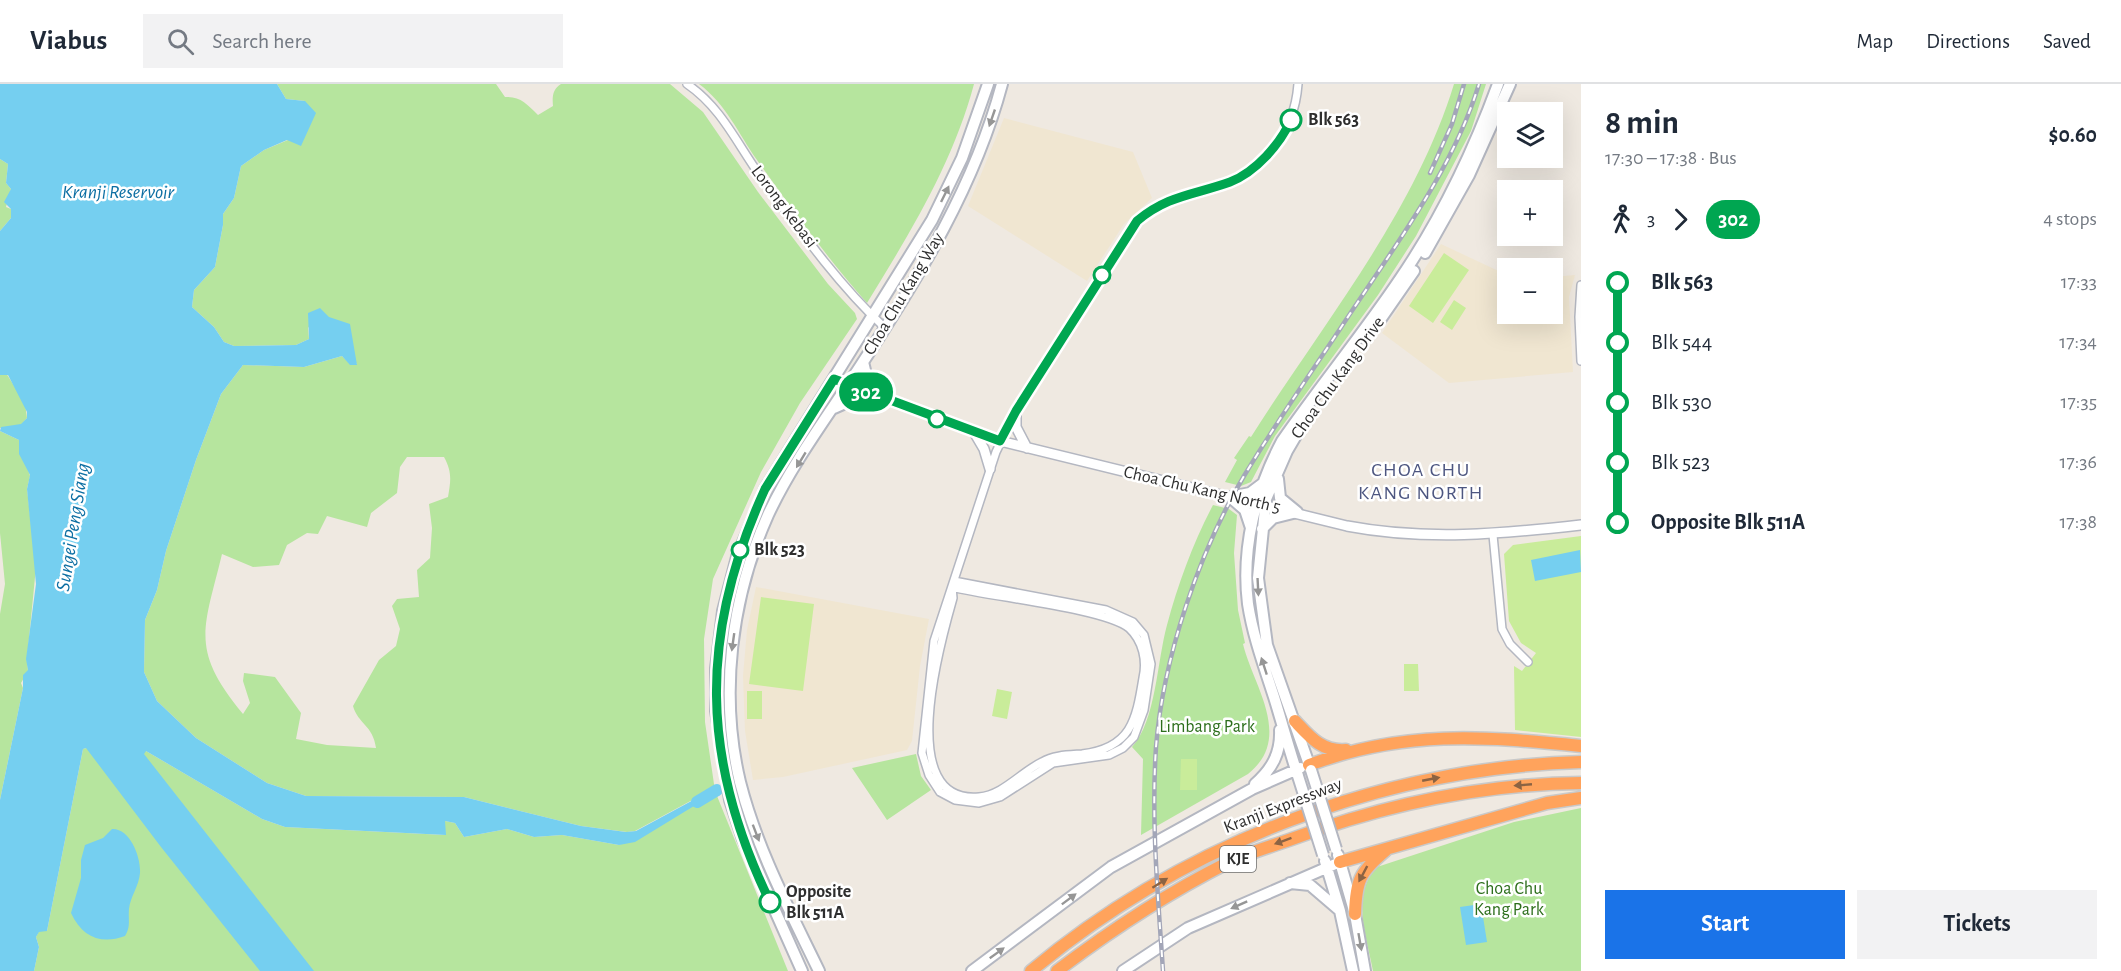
<!DOCTYPE html>
<meta charset="utf-8">
<style>
body{margin:0;font-family:"Alegreya Sans",sans-serif;background:#f2f2f3;color:#1f2937;height:100vh;display:flex;flex-direction:column;font-size:22px;white-space:nowrap}
*{box-sizing:border-box;margin:0}
p{font-size:20px;color:#747a83}
.icon{flex:none;width:33px;height:33px;fill:none;stroke:currentColor;stroke-width:2;stroke-linecap:round;stroke-linejoin:round}
.map{position:relative;flex:1;overflow:hidden}
.side{display:flex;flex-direction:column;background:#fff;width:540px}
.side>*{flex:none}
.badge{padding:0 12px;border-radius:20px;font-size:21px;line-height:39px}
.tools{position:absolute;left:1497px;top:18px;display:grid;gap:12px}
.tools a{display:grid;place-items:center;width:66px;height:66px;border-radius:0px;background:#fff;box-shadow:0 6px 24px #0002;font-size:30px}
.map>.badge{position:absolute;translate:-50% -50%;box-shadow:0 0 0 3px #fff}
.legs{display:flex;align-items:center;gap:9px;height:66px;padding:0 24px;font-size:20px}
.legs p{margin-inline-start:auto}
.head{display:flex;align-items:center;justify-content:space-between;height:102px;padding:0 24px}
h1{font-size:33px;font-weight:700;line-height:45px}
.action{display:flex;gap:12px;margin-top:auto;padding:12px 24px}
.action a{flex:1;height:69px;border-radius:0px;background:#1a73e8;color:#fff;font-size:24px;font-weight:700;line-height:69px;text-align:center}
.action a+a{background:#f2f2f3;color:#1f2937}
ul{padding:0 24px;list-style:none}
li{display:flex;align-items:center;gap:21px;height:60px;font-size:22px}
li i{display:grid;place-items:center;width:9px;height:100%;margin:0 8px;background:currentColor}
li i::after{content:'';width:15px;height:15px;margin:-8px;border:4px solid;border-radius:50%;background:#fff}
li p{margin-inline-start:auto}
li:first-child i{background:linear-gradient(#0000 50%,currentColor 0)}
li:last-child i{background:linear-gradient(currentColor 50%,#0000 0)}
header{display:flex;align-items:center;gap:36px;box-sizing:border-box;height:84px;padding:0 30px;background:#fff;border-bottom:2px solid #e0e1e3}
header strong{font-size:28px}
nav{display:flex;gap:33px;margin-inline-start:auto;font-size:21px}
.search{width:420px;height:54px;background:#f2f2f3;display:flex;align-items:center;gap:15px;box-sizing:border-box;padding:0 21px;border-radius:0px;color:#747a83;font-size:22px}
main{display:flex;flex:1;min-height:0}
.map>svg:first-child{display:block}
</style>
<header>
<strong>Viabus</strong>
<div class="search"><svg class="icon" aria-label="search" viewBox="0 0 24 24"><circle cx="10" cy="10" r="6"/><path d="M15 15l6 6"/></svg>Search here</div>
<nav><a>Map</a><a>Directions</a><a>Saved</a></nav>
</header>
<main>
<div class="map">
<svg width="1581" height="887" viewBox="0 0 1581 887">
<rect width="100%" height="100%" fill="#efe9e1"/>
<path fill="#f0e6d1" d="M1004,34l129,34 19,46 -28,26 -37,57 -119,-75z
M1441,160l66,31 1,39h44l1,-37 22,-2 -6,22 4,75 -124,11 -67,-50z
M756,503l173,32 -9,47 -8,75 -5,9 -124,27 -30,3 -8,-49 -2,-55 4,-46z"/>
<path fill="#b6e59e" fill-rule="evenodd" d="M277,0h219l9,13c15,-1 22,7 33,18l15,-9c-1,-10 0,-17 8,-22h109l33,28 55,80 70,92 27,29 2,6 -57,84 -39,69 -48,107 -9,60 1,83 10,69 73,180h-754l5,-24 -3,-10 3,-6h8l36,-182 3,-1 60,3 116,68 23,8 160,8v-14l10,2 9,14 43,-8 27,8 28,-2 57,10 90,-54 -74,40 -8,1 -46,-6 -117,-29 -158,-1 -39,-13 -71,-45 -39,-37 -13,-29 1,-52 12,-30 9,-39 30,-91 25,-66 22,-29 61,2 38,-11 8,8h7l-49,-37 1,12 -13,6 -62,1 -10,-4 -10,-15 -22,-20 2,-17 21,-23 8,-42v-11l11,-16 7,-32 23,-16 24,-10 17,-39 -19,-2zM407,373h37c8,15 7,23 4,40l-19,7 3,24 -2,30 -13,12 2,27 -22,2 -5,7 8,23 -4,17 -17,14 -26,46c5,18 20,19 23,42l-49,-3 -31,-6 5,-26 -26,-36 -31,-4 -1,8 7,22 -7,11c-54,-65 -39,-85 -21,-160l31,13 26,-2 8,-20 20,-12 11,1 9,-18 40,11 4,-14 26,-20 3,-26z
M699,0h275c-21,79 -64,149 -107,219 -40,-45 -75,-94 -110,-143 -19,-27 -31,-56 -58,-76z
M1454,0h32l-15,47 -55,105 -38,59 -103,141 -24,46 -10,4 -16,-4 12,-22 -3,-2 15,-22 2,1c72,-114 163,-223 203,-353z
M0,75l8,5 -2,19 5,6 -5,18 5,2v9l-11,13z
M6,289l19,30 2,15 -6,7 -21,3v-53z
M0,347l19,9 11,36 -3,13 9,78 -9,92 1,12 -7,12 2,5 -23,112v-186l5,-30 -5,-51z
M1213,421l16,4 8,6 -3,38 4,57 7,33 -2,1c10,42 51,93 5,130l-107,61 2,-76 -11,-12c24,-26 25,-86 35,-122 11,-41 26,-82 46,-120z
M916,670l5,22 10,14 -44,30 -35,-52z
M1581,724v163h-208c-6,-34 -23,-76 4,-104l137,-45z"/>
<path fill="#c9ec9a" d="M1444,169l25,17 -36,53 -24,-17z
M1454,216l12,8 -14,22 -12,-8z
M1581,452v201l-66,-7 -1,-64 8,5 14,-18 -15,-10 -12,-22 -5,-67 9,-9z
M761,513l53,7 -11,87 -54,-7z
M1404,580h14l1,27h-15z
M997,605l15,3 -5,27 -15,-3z
M747,607h15v28h-15z
M1181,675h16v31h-17z"/>
<path fill="#75cff0" d="M0,0h277l9,15 19,2 11,12 -15,33 -14,-6 -23,10 -23,16 -7,32 -11,16v11l-8,42 -21,23 -2,17 22,20 10,15 10,4 62,-1 13,-6 -1,-26 12,-5 9,9 21,7 7,41h-7l-8,-9 -38,11 -61,-2 -22,29 -25,66 -30,91 -9,39 -12,30 -1,52 13,29 39,37 71,45 39,13 158,1 117,29 45,6 10,-1 74,-40 2,4 -77,47 -16,3 -57,-10 -28,2 -27,-8 -43,8 -9,-14 -10,-2 1,14 -161,-8 -23,-8 -116,-68 -2,3 170,217h-54l-99,-124 -75,-99 -3,1 -36,182 -8,1 -3,5 3,10 -5,24h-34v-171l23,-112v-13l5,-5 -2,-11 10,-75 -9,-95 3,-14 -11,-21v-14l-19,-9 1,-4 20,-3 6,-6v-6l-19,-37h-8v-144l11,-13v-9l-7,-7 7,-13 -5,-6 2,-19 -8,-5z
M1580,466l1,22 -46,9 -4,-21z
M112,745c18,-1 29,28 28,44 -1,13 -10,24 -11,36 -1,11 2,17 -4,27 -24,9 -43,1 -54,-23l10,-35v-18l4,-15 18,-7z
M1481,820l6,38 -21,3 -6,-38z"/>
<g fill="none" stroke-linecap="round" stroke-linejoin="round">
<path stroke="#75cff0" stroke-width="12" d="M697,718l20,-12"/>
<defs>
<path id="minor" d="M687,0c35,24 50,60 74,93 38,52 76,106 123,150
M1581,201l-2,32 2,44
M1493,451l9,94 8,15 18,18
M954,497l152,29 27,12 11,13 7,29 -7,46 -10,27 -11,11 -14,7 -56,8 -53,34 -21,6 -24,-3 -15,-8 -11,-17 -7,-22 12,-112 62,-189 20,-41 107,-170c22,-34 49,-43 87,-53 11,-3 24,-6 34,-13 12,-7 20,-18 29,-29 16,-20 23,-36 25,-62
M952,503c38,10 152,21 177,41 14,13 18,33 14,50 -7,43 -12,70 -61,76 -14,1 -28,1 -40,8 -21,10 -39,33 -63,35 -86,8 -38,-157 -26,-199z"/>
<path id="tertiary" d="M834,295l166,62 347,85c79,15 154,8 234,-1
M1016,327v16l11,21
M974,348l10,17 6,20"/>
<path id="secondary" d="M1425,169l44,-78 41,-91
M1380,236l34,-49
M863,278l6,25 9,9
M834,324l18,-8 26,-4
M1304,338l-17,29 -21,48 -8,79 9,67 44,125
M1278,395l2,19 17,14
M1230,413l15,13 6,18
M1230,413l20,-4 12,-9
M1262,445l11,-11 24,-6
M1298,692c-9,-27 -16,-53 -24,-79 -10,-31 -21,-61 -26,-93 -7,-56 8,-114 34,-163 38,-55 81,-107 118,-162 41,-60 73,-127 98,-195
M1255,700c17,-15 26,-31 25,-54
M1338,771l17,59 10,57
M1325,777l15,50 13,60
M1290,799l20,2 28,24
M802,887l-59,-132 -13,-39 -14,-89v-43l7,-57 14,-54 28,-68 167,-269 30,-62 26,-74
M819,887c-30,-62 -62,-122 -79,-189 -21,-88 -9,-184 28,-267 25,-54 63,-103 95,-153 57,-87 112,-177 139,-278
M972,887l139,-104 141,-78 48,-21
M1123,887l65,-43 152,-66"/>
<path id="motorway" d="M1295,637c15,16 27,31 51,29
M1309,681c94,-35 174,-29 272,-19
M1340,778l207,-59 34,-5
M1355,830c1,-34 5,-42 30,-63
M1031,887c154,-128 350,-203 550,-209
M1057,887c54,-41 111,-78 172,-109 19,-9 40,-15 60,-22 94,-35 191,-56 292,-57"/>
</defs>
<use href="#minor" stroke="#b4b7c1" stroke-width="10"/>
<use href="#tertiary" stroke="#b4b7c1" stroke-width="12"/>
<use href="#secondary" stroke="#b4b7c1" stroke-width="14"/>
<use href="#motorway" stroke="#c9c9c9" stroke-width="15"/>
<use href="#minor" stroke="#fff" stroke-width="7"/>
<use href="#tertiary" stroke="#fff" stroke-width="9"/>
<use href="#secondary" stroke="#fff" stroke-width="10"/>
<use href="#motorway" stroke="#ffa35c" stroke-width="12"/>
<defs>
<path id="rail" d="M1430,89l22,-49 12,-40
M1163,887c-5,-75 -12,-149 -7,-224 7,-89 43,-195 88,-271 30,-50 64,-99 96,-147 50,-77 112,-156 139,-245"/>
</defs>
<use href="#rail" stroke="#a3a6b8" stroke-width="4.5"/>
<use href="#rail" stroke="#fff" stroke-width="2" stroke-dasharray="7" stroke-linecap="butt"/>
<defs>
<path id="secondary-bridge" d="M1311,686l25,79
M1298,692l25,79"/>
</defs>
<use href="#secondary-bridge" stroke="#b4b7c1" stroke-width="14" stroke-linecap="butt"/>
<use href="#secondary-bridge" stroke="#fff" stroke-width="10"/>
</g>
<defs><path id="oneway-solid" d="M-6-.8H1V-3.2L6.5 0L1 3.2V.8H-6Z" transform="scale(1.5)"/></defs>
<g fill="#969696">
<use href="#oneway-solid" transform="translate(992 34) rotate(109)"/>
<use href="#oneway-solid" transform="translate(945 110) rotate(-64)"/>
<use href="#oneway-solid" transform="translate(801 376) rotate(121)"/>
<use href="#oneway-solid" transform="translate(1258 503) rotate(87)"/>
<use href="#oneway-solid" transform="translate(733 558) rotate(98)"/>
<use href="#oneway-solid" transform="translate(1264 582) rotate(-108)"/>
<use href="#oneway-solid" transform="translate(756 749) rotate(69)"/>
<use href="#oneway-solid" transform="translate(1069 815) rotate(-37)"/>
<use href="#oneway-solid" transform="translate(1239 821) rotate(156)"/>
<use href="#oneway-solid" transform="translate(1360 858) rotate(80)"/>
<use href="#oneway-solid" transform="translate(997 869) rotate(-36)"/>
</g>
<g fill="#8c6343">
<use href="#oneway-solid" transform="translate(1431 695) rotate(-11)"/>
<use href="#oneway-solid" transform="translate(1523 701) rotate(175)"/>
<use href="#oneway-solid" transform="translate(1283 757) rotate(160)"/>
<use href="#oneway-solid" transform="translate(1363 790) rotate(118)"/>
<use href="#oneway-solid" transform="translate(1160 799) rotate(-32)"/>
</g>
<g fill="none" stroke-linecap="round" stroke-linejoin="round">
<defs>
<path id="line-1" d="M770,818c-70,-144 -71,-268 -5,-413l69,-110 166,62 16,-30 121,-190c31,-26 57,-26 93,-39 26,-10 50,-38 61,-62"/>
</defs>
<use href="#line-1" stroke="#fff" stroke-width="14"/>
<use href="#line-1" stroke="#00a651" stroke-width="9"/>
</g>
<g fill="#fff" stroke="#00a651" stroke-width="3">
<circle cx="1291" cy="36" r="10"/>
<circle cx="1102" cy="191" r="8"/>
<circle cx="937" cy="335" r="8"/>
<circle cx="740" cy="466" r="8"/>
<circle cx="770" cy="818" r="10"/>
</g>
<g text-anchor="middle" dominant-baseline="central" stroke-width="5" stroke-linejoin="round" paint-order="stroke">
<rect fill="#fff" stroke="#6d6d6d" stroke-width="1.5" x="1220" y="762" width="36" height="26" rx="4.5"/>
<g font-size="16" font-weight="bold" fill="#2e2e2e">
<text x="1238" y="775">KJE</text>
</g>
<g font-size="18" font-weight="bold" fill="#2e2e2e" stroke="#fff" text-anchor="start">
<text x="1308" y="36">Blk 563</text>
<text x="754" y="466">Blk 523</text>
<text x="786" y="808">Opposite<tspan x="786" dy="21">Blk 511A</tspan></text>
</g>
<g font-size="18" fill="#2e2e2e" stroke="#fff">
<text transform="translate(784 123) rotate(53)">Lorong Kebasi</text>
<text transform="translate(904 210) rotate(-59)">Choa Chu Kang Way</text>
<text transform="translate(1338 294) rotate(-54)">Choa Chu Kang Drive</text>
<text transform="translate(1202 406) rotate(13)">Choa Chu Kang North 5</text>
<text transform="translate(1283 722) rotate(-21)">Kranji Expressway</text>
</g>
<g font-size="18" fill="#2c6e1b" stroke="#fff">
<text x="1207" y="643">Limbang Park</text>
<text x="1509" y="805">Choa Chu<tspan x="1509" dy="21">Kang Park</tspan></text>
</g>
<g font-size="20" font-style="italic" fill="#0d6fa3" stroke="#fff">
<text x="118" y="108">Kranji Reservoir</text>
<text transform="translate(73 443) rotate(-81)">Sungei Peng Siang</text>
</g>
<g font-size="20" letter-spacing="1.5" fill="#4d5680" stroke="#fff">
<text x="1421" y="386">CHOA CHU<tspan x="1421" dy="23">KANG NORTH</tspan></text>
</g>
</g>
</svg>
<div class="tools">
<a><svg class="icon" aria-label="layers" viewBox="0 0 24 24"><path d="M12 4l9 5-9 5-9-5zM3 14l9 5 9-5"/></svg></a>
<a>+</a>
<a>−</a>
</div>
<b class="badge" style="left:866px;top:308px;background:#00a651;color:#fff">302</b>
</div>
<section class="side">
<div class="head"><div><h1>8 min</h1><p>17:30 – 17:38 · Bus</p></div><b>$0.60</b></div>
<div class="legs"><svg class="icon" aria-label="walk" viewBox="0 0 24 24"><circle cx="13" cy="4" r="2"/><path d="M13 8l-2 6 4 7M11 14l-3 7M7 12l3-4h3l4 4"/></svg>3<svg class="icon" aria-label="forward" viewBox="0 0 24 24"><path d="M9 5l7 7-7 7"/></svg><b class="badge" style="background:#00a651;color:#fff">302</b><p>4 stops</p></div>
<ul>
<li><i style="color:#00a651"></i><b>Blk 563</b><p>17:33</p></li>
<li><i style="color:#00a651"></i><span>Blk 544</span><p>17:34</p></li>
<li><i style="color:#00a651"></i><span>Blk 530</span><p>17:35</p></li>
<li><i style="color:#00a651"></i><span>Blk 523</span><p>17:36</p></li>
<li><i style="color:#00a651"></i><b>Opposite Blk 511A</b><p>17:38</p></li>
</ul>
<div class="action"><a>Start</a><a>Tickets</a></div>
</section>
</main>
